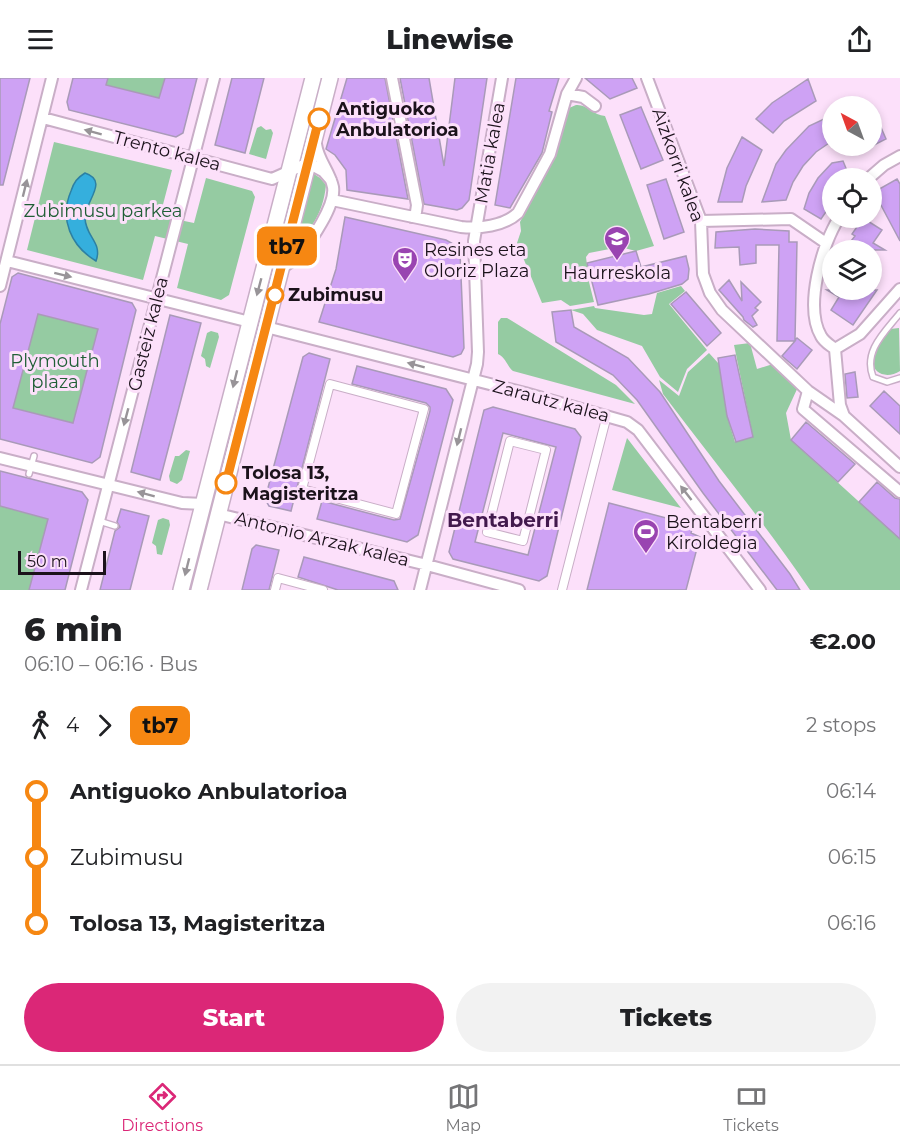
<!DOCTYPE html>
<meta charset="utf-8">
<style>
body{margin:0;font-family:Montserrat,sans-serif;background:#f2f2f2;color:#202124;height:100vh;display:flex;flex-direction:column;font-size:22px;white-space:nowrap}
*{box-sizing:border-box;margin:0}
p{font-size:20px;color:#757577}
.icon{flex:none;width:33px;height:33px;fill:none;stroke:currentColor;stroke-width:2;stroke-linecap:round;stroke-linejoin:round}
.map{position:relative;height:512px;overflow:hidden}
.sheet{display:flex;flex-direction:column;background:#fff;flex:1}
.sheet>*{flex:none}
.badge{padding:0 12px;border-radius:9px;font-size:21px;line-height:39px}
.needle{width:39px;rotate:319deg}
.tools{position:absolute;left:822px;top:18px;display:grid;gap:12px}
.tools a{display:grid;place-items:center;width:60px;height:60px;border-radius:50%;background:#fff;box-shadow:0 3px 9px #0003;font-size:30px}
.scale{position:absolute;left:18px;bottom:15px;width:88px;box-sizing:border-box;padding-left:6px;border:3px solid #1b121b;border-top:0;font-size:16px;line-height:21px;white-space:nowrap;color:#1b121b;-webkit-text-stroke:4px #fce0fa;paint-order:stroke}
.map>.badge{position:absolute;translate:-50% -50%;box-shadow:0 0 0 3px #fff}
.legs{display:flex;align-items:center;gap:9px;height:66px;padding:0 24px;font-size:20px}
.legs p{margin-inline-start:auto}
.headline{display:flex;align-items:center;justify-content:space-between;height:102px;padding:0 24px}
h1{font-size:33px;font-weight:800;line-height:45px}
.action{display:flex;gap:12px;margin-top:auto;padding:12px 24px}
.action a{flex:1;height:69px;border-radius:36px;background:#db2777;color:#fff;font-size:24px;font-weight:800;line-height:69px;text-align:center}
.action a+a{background:#f2f2f2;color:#202124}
ul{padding:0 24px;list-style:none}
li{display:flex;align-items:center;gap:21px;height:66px;font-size:22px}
li i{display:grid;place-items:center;width:9px;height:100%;margin:0 8px;background:currentColor}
li i::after{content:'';width:15px;height:15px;margin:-8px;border:4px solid;border-radius:50%;background:#fff}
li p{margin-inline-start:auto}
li:first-child i{background:linear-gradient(#0000 50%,currentColor 0)}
li:last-child i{background:linear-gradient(currentColor 50%,#0000 0)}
header{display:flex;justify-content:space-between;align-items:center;height:78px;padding:0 24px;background:#fff;font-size:27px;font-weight:800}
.tabs{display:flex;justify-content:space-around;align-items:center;height:84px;border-top:2px solid #e0e0e0;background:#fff;font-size:16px;color:#757577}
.tabs a{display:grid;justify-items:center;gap:3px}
.tabs .selected{color:#db2777}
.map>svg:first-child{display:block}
</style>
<header><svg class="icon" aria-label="menu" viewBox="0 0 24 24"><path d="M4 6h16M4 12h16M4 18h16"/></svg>Linewise<svg class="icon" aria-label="share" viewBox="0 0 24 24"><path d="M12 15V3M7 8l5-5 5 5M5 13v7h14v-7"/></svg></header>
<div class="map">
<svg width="900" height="512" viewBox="0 0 900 512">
<rect width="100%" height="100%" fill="#fce0fa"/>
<path fill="#95cba2" d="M108,0h57l-6,20 -53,-13z
M576,27c11,-1 17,10 29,11l49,130 -18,5 -16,-4 -31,6 -3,4 3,25 5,20 -24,4 -9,-6 -19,3 -25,-60 4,-12 -1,-9 34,-64 11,-43 4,-7z
M261,48l5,4 5,-1 2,4 -7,26 -17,-5 8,-26z
M54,64l118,28 -12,46 34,7 12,-45 46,13 3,6 -26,98 -8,5 -44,-12 11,-44 -33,-8 -12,44 -116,-30z
M314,96l6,4 6,7c-3,30 -16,45 -35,66z
M681,208l4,5 -16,13 38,46 -20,19 -9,23 -18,-15 -18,-31 -45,-16 -14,-16 -12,-4 23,-4 1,2 49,7 8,-1 5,-21z
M38,236l60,15 -25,94 -60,-15z
M501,240h6l109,67 19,19 -122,-33c-6,-5 -7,-13 -15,-17v-32z
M899,250l1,43c-14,9 -32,2 -26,-17 3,-9 10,-17 16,-25z
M211,253l7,2 1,4 -9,31 -4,-2 -1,-7 -4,-3 6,-23z
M750,265l7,26 16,-5 25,23 -12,26 5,27 109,99v51h-90c-46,-68 -98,-131 -147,-196l-4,-14 20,16 9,-24 21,-19 10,11 8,52 8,26 18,-5 -19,-92z
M627,360l54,70 -69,-18z
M186,372l4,1 -8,29 -5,4 -7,-3 -1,-5 6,-20h4z
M0,428l48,13 -19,71h-29z
M163,440l6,2 1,5 -8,30 -5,-1 -1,-8 -4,-3 6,-23z"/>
<path fill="#35afdd" stroke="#2d80a3" stroke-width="1.5" d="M85,95c24,8 1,27 0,44 0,20 18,25 11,44 -25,-15 -37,-42 -25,-70 3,-9 6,-13 14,-18z"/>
<path fill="#cea2f4" stroke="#a99ab8" stroke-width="1.5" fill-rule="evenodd" d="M0,0h30l-27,107h-3z
M73,0h35l-2,7 53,13 6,-20h32l-14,55 -7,4 -107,-27 -2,-8z
M232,0h32l-19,75 -30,-8z
M347,0h38l23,121 -61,-9 -1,-20 -11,-15 -9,-6z
M400,0h29l15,88 11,-88h32l-18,122 -7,8 -5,2 -33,-6z
M516,0h43l-10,33 3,1 -10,41 -32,55 -15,-3z
M585,0h47l5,10 -27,11z
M808,1l8,22 -32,20 -11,12 -17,-14 16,-16z
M641,29l22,53 -22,9 -21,-54z
M872,29l14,32 -14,7z
M824,41l8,22 -16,11 -13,14 -10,16 -7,18 -24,2 14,-38 10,-14 23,-24z
M742,59l20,13 -16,36 -4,16h-24l9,-34z
M843,83l7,17h-18v25l-11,16 -17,-10 5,-16 9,-15 14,-15z
M666,101l18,53 -20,7 -17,-54z
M897,101l3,5v57l-26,-49z
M345,139l101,23 9,5 5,7 4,96 -3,6 -8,3 -134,-35 17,-53z
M863,140l19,12 -9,13 12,7h-41l11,-14 -3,-2z
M755,151l34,2v11h8l-2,98 2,-2 15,12 -15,19 -15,-13 13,-15h-18l2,-96h-23v18l-16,2 -1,-18 -24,1 1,-16z
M636,173l5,16 45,-11 3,13 -1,10 -6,5 -33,10 -51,11 -11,-42z
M18,195l114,30 4,7 -36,147 -8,6 -92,-24v-115l12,-47zM38,236l60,15 -25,94 -60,-15z
M729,202l13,21 -1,-19 20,20 -6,6 3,2 -6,6 5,9 -4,2 -9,-7 -1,-3 -24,-27z
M827,212h50l-24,35 -22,-15 8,-13z
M686,214l35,41 -14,13 -36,-42z
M571,232l3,17 54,31 32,34 59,89 71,93 10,16h-23l-74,-97 -66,-93 -24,-25 -57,-33 -4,-30z
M170,237l31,8 -41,157 -29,-8z
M309,275l21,6 -39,152 -22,-5 -4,-7 38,-142z
M735,277l18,82 -17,5 -9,-26 -9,-58z
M357,288l89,23 7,11 -35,135 -11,7 -90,-23 5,-18 72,19 6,-1 30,-108v-4l-4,-4 -74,-19z
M855,294l3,25 -11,1 -2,-24z
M884,313l16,15v28l-30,-28z
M493,329l82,22 6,8 -34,139 -8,5 -86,-22 -4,-7 35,-142zM503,355l53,14 -28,108 -53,-13z
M806,344l49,42 -17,18 -47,-42z
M0,393l82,21 6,8 -23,90h-36l19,-71 -48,-13z
M877,404l18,16 5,1v40l-41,-37z
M609,425l84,22 -2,8 9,4 -14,53h-99z
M121,431l28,7 -19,74h-30l15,-59 5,-4 -3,-5z
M256,467l23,5 -10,40h-27l10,-41z
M304,479l90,24 4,9h-60l-40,-13z"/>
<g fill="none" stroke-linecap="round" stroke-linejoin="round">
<defs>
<path id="service" d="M900,235c-15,19 -37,38 -27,64l14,5 13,-4
M29,396l5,-18
M99,443l16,5"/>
<path id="pedestrian" d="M330,306l94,25 -28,105 -94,-25z
M510,363l36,9 -23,91 -36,-9z
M275,512l3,-12 45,12
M562,512l45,-175"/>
<path id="minor" d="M392,0l25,127 -1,7 -4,5
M647,0l54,143 2,53 7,19 12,17 86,81 36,25 56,51
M567,16l16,3 12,9
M43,40l229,61 36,-16 15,8 8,9
M869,100l15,-13 16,-9
M332,122l129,27c18,2 43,-1 57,-14l32,-59 17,-60 9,-16
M701,143l90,-2 35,24
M7,183l243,61
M281,190c7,-4 14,-9 19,-14 11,-13 36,-49 33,-67 -3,-15 -15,-27 -17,-43
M0,208l52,-208
M266,249l259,66 102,29 11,8 122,160
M835,271c-5,-4 -11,-7 -14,-13 -17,-29 1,-92 18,-118
M835,271l25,-15 40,-45
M835,271l5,56 4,11
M808,313l-5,18 97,83
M0,380l182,45 21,1
M218,436l209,51 92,25
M81,512l133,-512
M420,512l57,-226 1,-12 -4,-111 28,-163"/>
<path id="secondary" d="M181,512l132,-512
M199,512l131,-512"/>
</defs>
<use href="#service" stroke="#c9aec7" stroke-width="8"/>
<use href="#pedestrian" stroke="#c9aec7" stroke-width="10"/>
<use href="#minor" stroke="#c9aec7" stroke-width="14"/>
<use href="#secondary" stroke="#c9aec7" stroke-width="18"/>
<use href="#service" stroke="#fff" stroke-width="5"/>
<use href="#pedestrian" stroke="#fff" stroke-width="8"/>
<use href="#minor" stroke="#fff" stroke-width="10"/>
<use href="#secondary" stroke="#fff" stroke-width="15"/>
</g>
<defs><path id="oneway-solid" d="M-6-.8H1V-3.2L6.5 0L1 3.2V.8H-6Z" transform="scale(1.5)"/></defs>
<g fill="#989498">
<use href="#oneway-solid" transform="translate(93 54) rotate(-165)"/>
<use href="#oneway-solid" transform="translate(25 110) rotate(-76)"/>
<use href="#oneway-solid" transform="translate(63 197) rotate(14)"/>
<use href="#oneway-solid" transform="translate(259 209) rotate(105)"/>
<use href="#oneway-solid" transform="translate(416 287) rotate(-165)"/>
<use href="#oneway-solid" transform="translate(235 301) rotate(104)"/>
<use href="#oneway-solid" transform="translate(126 339) rotate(105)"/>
<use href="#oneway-solid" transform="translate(459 359) rotate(104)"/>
<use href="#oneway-solid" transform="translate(686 415) rotate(-128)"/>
<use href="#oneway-solid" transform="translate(146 416) rotate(-165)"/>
<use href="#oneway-solid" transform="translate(187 489) rotate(104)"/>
</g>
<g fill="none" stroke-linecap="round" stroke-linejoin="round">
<defs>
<path id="line-1" d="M226,405l93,-364"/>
</defs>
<use href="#line-1" stroke="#fff" stroke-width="14"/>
<use href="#line-1" stroke="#f68712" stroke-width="9"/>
</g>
<defs>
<symbol id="school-pin" viewBox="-11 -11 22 30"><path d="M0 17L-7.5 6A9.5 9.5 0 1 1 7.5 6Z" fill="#9944b1" stroke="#fce0fa"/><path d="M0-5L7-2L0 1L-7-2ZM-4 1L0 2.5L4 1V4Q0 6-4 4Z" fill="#fff"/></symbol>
<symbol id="theatre-pin" viewBox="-11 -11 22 30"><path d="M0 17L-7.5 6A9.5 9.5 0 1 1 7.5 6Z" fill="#9944b1" stroke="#fce0fa"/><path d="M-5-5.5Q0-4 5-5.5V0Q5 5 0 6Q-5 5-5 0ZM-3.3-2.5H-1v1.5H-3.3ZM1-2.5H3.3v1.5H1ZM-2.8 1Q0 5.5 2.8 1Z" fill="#fff"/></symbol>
<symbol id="stadium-pin" viewBox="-11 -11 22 30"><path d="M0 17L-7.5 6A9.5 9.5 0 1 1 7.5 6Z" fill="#9944b1" stroke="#fce0fa"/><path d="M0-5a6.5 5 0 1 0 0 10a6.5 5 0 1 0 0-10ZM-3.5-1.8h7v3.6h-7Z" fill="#fff"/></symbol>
</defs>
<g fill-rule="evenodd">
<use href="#school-pin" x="602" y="146" width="30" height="40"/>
<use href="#theatre-pin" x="390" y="167" width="30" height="40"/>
<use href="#stadium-pin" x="631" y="439" width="30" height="40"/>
</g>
<g fill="#fff" stroke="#f68712" stroke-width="3">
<circle cx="319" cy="41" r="10"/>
<circle cx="275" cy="217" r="8"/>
<circle cx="226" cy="405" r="10"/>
</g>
<g text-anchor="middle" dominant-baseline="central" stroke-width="6" stroke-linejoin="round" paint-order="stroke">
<g font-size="18" font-weight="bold" fill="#1b121b" stroke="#fce0fa" text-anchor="start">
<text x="336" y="31">Antiguoko<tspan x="336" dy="21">Anbulatorioa</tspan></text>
<text x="288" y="217">Zubimusu</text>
<text x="242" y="395">Tolosa 13,<tspan x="242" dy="21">Magisteritza</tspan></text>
</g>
<g font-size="18" fill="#1b121b" stroke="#fce0fa">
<text transform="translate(167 73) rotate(15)">Trento kalea</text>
<text transform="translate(490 75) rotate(-80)">Matia kalea</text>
<text transform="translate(678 87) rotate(70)">Aizkorri kalea</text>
<text transform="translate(148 256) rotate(-76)">Gasteiz kalea</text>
<text transform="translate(551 323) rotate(15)">Zarautz kalea</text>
<text transform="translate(322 461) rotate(14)">Antonio Arzak kalea</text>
</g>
<g font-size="18" fill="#205f36" stroke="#fce0fa">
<text x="103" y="133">Zubimusu parkea</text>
<text x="55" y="283">Plymouth<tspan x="55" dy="21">plaza</tspan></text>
</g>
<g font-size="18" fill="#1b121b" stroke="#fce0fa" text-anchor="start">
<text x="424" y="172">Resines eta<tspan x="424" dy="21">Oloriz Plaza</tspan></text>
<text x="617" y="195" text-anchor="middle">Haurreskola</text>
<text x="666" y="444">Bentaberri<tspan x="666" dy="21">Kiroldegia</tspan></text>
</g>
<g font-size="20" font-weight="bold" fill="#42194d" stroke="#fce0fa">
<text x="503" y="442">Bentaberri</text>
</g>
</g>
</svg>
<div class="tools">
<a><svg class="needle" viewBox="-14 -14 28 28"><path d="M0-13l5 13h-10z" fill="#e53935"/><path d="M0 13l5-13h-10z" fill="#757577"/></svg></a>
<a><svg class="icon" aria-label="locate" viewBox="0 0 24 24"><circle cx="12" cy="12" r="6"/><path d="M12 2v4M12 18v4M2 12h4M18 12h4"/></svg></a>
<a><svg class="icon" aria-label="layers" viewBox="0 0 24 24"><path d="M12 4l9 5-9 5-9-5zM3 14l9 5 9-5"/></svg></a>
</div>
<div class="scale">50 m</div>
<b class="badge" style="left:287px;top:168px;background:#f68712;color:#111">tb7</b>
</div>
<section class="sheet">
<div class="headline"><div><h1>6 min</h1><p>06:10 – 06:16 · Bus</p></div><b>€2.00</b></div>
<div class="legs"><svg class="icon" aria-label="walk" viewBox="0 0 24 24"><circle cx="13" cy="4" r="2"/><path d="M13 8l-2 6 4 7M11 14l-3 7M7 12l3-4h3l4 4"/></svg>4<svg class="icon" aria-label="forward" viewBox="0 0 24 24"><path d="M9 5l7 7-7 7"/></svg><b class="badge" style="background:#f68712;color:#111">tb7</b><p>2 stops</p></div>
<ul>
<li><i style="color:#f68712"></i><b>Antiguoko Anbulatorioa</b><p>06:14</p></li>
<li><i style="color:#f68712"></i><span>Zubimusu</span><p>06:15</p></li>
<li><i style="color:#f68712"></i><b>Tolosa 13, Magisteritza</b><p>06:16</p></li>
</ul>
<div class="action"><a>Start</a><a>Tickets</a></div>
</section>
<nav class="tabs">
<a class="selected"><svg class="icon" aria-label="directions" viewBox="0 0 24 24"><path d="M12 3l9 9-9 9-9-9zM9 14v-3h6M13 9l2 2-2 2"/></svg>Directions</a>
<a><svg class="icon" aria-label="map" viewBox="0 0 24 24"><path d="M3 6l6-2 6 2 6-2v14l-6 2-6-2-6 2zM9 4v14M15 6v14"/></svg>Map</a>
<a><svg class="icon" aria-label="tickets" viewBox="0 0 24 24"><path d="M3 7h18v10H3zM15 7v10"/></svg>Tickets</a>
</nav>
